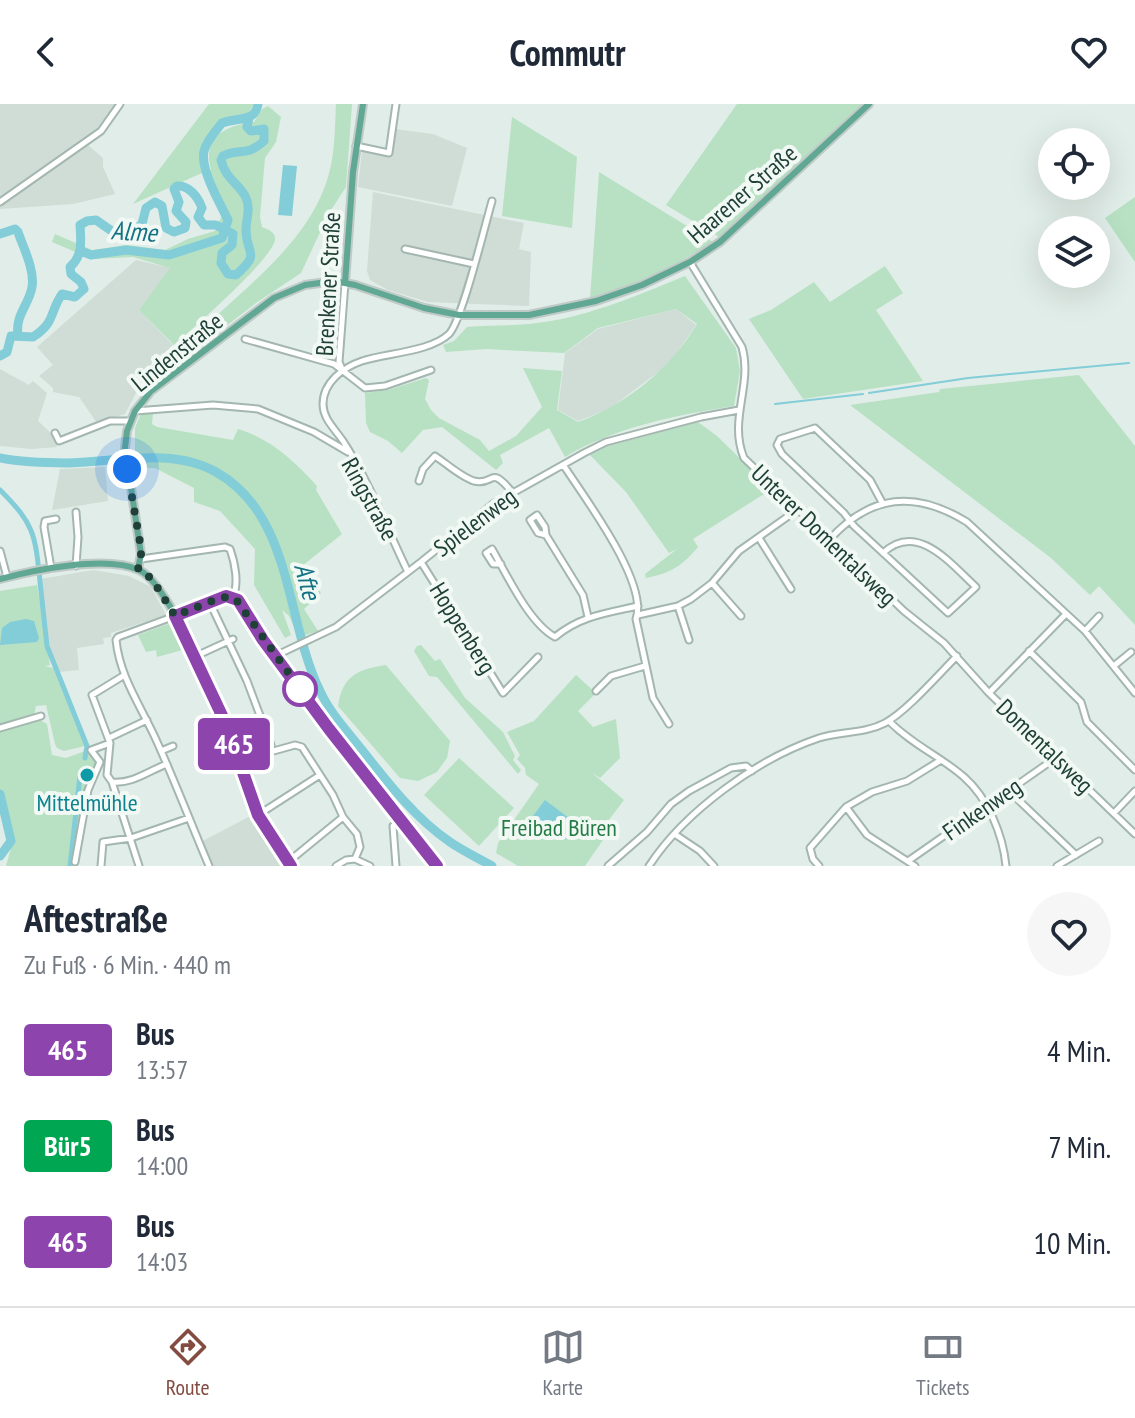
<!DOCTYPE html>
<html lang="de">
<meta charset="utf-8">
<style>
body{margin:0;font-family:"PT Sans Narrow",sans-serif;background:#f6f6f7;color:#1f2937;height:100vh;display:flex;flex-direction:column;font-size:30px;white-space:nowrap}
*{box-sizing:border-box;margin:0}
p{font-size:26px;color:#747a83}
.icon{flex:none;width:44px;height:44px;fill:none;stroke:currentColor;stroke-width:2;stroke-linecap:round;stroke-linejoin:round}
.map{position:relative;height:762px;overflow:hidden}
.panel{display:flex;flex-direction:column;background:#fff;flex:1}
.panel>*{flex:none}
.badge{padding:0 16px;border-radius:6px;font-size:28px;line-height:52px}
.tools{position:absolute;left:1038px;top:24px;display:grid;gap:16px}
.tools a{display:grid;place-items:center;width:72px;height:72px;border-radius:50%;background:#fff;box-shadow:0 8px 32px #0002;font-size:40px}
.you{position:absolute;width:40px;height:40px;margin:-20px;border:6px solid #fff;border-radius:50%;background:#1a73e8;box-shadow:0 0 0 12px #1a73e833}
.map>.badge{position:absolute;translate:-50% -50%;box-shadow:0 0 0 4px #fff}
.round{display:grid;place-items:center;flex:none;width:84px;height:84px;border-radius:42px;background:#f6f6f7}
.summary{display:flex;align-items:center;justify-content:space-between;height:136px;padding:0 24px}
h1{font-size:38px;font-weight:700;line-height:60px}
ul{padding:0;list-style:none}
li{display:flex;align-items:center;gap:24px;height:96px;padding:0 24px}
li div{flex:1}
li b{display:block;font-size:30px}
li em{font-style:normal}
li .badge{min-width:88px;font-weight:700;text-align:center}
header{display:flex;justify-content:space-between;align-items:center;height:104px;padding:0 24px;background:#fff;font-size:36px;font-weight:700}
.tab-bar{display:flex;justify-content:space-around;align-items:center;height:112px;border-top:2px solid #e0e1e3;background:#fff;font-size:22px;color:#747a83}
.tab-bar a{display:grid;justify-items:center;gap:4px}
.tab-bar .current{color:#844c41}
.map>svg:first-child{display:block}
</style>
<header><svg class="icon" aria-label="back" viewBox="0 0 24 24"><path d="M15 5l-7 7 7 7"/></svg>Commutr<svg class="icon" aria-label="heart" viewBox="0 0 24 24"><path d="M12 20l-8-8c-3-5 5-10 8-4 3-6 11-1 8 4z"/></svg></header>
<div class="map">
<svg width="1135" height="762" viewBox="0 0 1135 762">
<rect width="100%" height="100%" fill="#e1ede8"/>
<path fill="#cfddd6" d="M0,0h116l-17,23 -17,13 21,18v9l12,27 -42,10 -73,5z
M395,25l38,5 34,14 -15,58 -94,-19 4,-37 29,6z
M373,88l151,31 -5,26 12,3 -2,54 -101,-4 -40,-12 -18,-10 -3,-9z
M136,156l35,8 -32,42 34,35 -35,44 -13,25 -28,9 -18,-26 -26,-5v-4l-14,-12 14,-11 -16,-18z
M676,205l20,16 -27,39 -60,45 -31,12 -20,-11 7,-57 33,-24z
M0,265l29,16 4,-4 14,12 -9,28 15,14 4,12 -26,2 -31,-3z
M105,363l3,34 -56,9 8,-41z
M93,466l36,6 22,11 15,28 -55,18v4l-8,1 1,6 -27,4 2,22 -20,2 -10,-26 -8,-67z
M254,710l13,25 20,27h-75l-11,-24z"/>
<path fill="#b7e1c2" d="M209,0h45l-6,10 -28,6c-14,18 -21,29 -16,52l7,-2c-9,-34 14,-44 43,-48l8,-13 6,-3 13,11 -5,25 -11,16 -5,59 2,10c6,3 13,4 13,12 0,18 -84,91 -101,106l-35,-35 31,-42 -37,-11 -41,2 -40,-17 3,-8 37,16 35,-5 38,5 23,-11 27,-8 7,-16 -18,-43 -71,32z
M336,0h16l-6,83 -17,26 -28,60 -45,30 -96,74c10,-12 21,-25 32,-37 50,-53 123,-98 139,-175 4,-19 4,-41 5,-61z
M737,0h126l-107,102 -37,31 -53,-32z
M512,13l65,40 -5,71 -70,-12z
M599,68l114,70c-41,26 -77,42 -123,57z
M1135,93v65l-30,-44z
M885,162l18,27 -27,17 47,71 -120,18 -54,-80 22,-9 43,-28 16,20z
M685,172l51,72 4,23 -6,35c-57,9 -119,21 -169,51l-16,-29 -49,27 3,8 -7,7 -54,-43 -19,3 -21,23 -14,-12 -18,-9 -4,-9 -1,-30 23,-3 38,-12 3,2 -4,19 6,11 8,8 41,22 9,11 27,-15 26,-29 -19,-39 39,3 -5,39 21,12c49,-18 92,-53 119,-98l-21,-15 -78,19 -34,25 -78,-4 -40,3 -3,-7 11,-4 13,-14c20,-2 42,-1 62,-3 54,-5 107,-28 156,-48z
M1079,271l56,71v179l-36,-39 -9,9 -39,-37 -201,-153 89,-13 1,-3z
M142,307l11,2 -1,11 5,3 76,13 5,-11c33,10 56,32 79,57l-1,4 26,44 -40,32 19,27 -17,16 14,22 -19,6 -10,-21 -7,-6 9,25 -6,3 -31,-53 1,-36 -35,-38 -26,-9v-14l-39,-20h-20v-40z
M698,318l19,14 49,48 -2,10 -71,45 5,8c-16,19 -27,26 -52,31l-1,-4 32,-25 -8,4 -43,-61 -36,-37 18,-9z
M37,481l13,80 -5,1 8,2 32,78 -21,5 -7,-3 -2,-4 -9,-39 -10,1 -2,9 -34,10v-134z
M168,520l9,5 9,20 -29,8 -1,-7 -10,2 -8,-17z
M421,541l14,16 5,-2 25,39 38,34 12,24 -2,4 8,10 -3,4 -81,-97 -8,-1 -15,-25 3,-5z
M386,561l64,76 -3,17 -10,14 -19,9 -18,-3 -62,-72c4,-30 20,-37 48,-41z
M576,571l20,18 -18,18 15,16 23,-8 4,39 -20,20 -9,-6 33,28 -25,33v4l4,3 -18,26h-67l-22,-13 2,-10 41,-59 -13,-9 -1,-7 -8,-9 3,-4 -13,-23 27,-11z
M38,615l9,5 5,31 14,3 19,-7 12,11 -5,20 -8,10 -5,47 -7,27h-66l7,-25 -13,-50v-60z
M459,654l55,50 -35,38 -55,-51z"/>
<path fill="#83cdd8" d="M283,61l14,1 -5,50 -14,-1z
M26,515l8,2 5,17 -2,4 -37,3 2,-17 8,-6z
M545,696l32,24 -12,16 -32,-24z"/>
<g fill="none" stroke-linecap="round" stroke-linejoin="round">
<path stroke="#83cdd8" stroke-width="2" d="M869,289l99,-15 161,-15
M775,300l88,-10"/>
<path stroke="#83cdd8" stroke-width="5" d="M0,386c34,34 35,43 40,91
M40,478l7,64 40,100 -2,12
M70,762l10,-90"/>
<path stroke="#83cdd8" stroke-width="9" d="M0,130l15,-5 3,3c5,15 17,38 14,55 -3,18 -17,28 -14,48
M81,147l10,4 35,-5 43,5 53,-17 6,-18c-8,-17 -28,-50 -24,-69 3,-11 11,-19 18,-28 15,-6 33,0 36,-19
M0,252l7,-4 4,-16 22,1c23,-15 16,-24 29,-43l13,3 9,-8 -3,-7 -10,-8 -1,-7c13,-11 11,-26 10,-42l7,-4 9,-1 20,14 12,-6 7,2 7,-6 4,-16 9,-6 7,4 4,22 8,4 11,-4 1,-6 -10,-11 3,-9 -5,-13 3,-3c12,-1 21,11 25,22l-4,9 6,8h12l17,9 -1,11 -10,8 -1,10 7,11 8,1c26,-23 10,-20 10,-45 0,-12 5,-21 0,-32 -5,-13 -21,-19 -25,-38l2,-4c17,-9 22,2 41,-15v-12l-13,2 -4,-4 2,-9
M0,354c21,4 45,5 67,5 47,-1 106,-16 149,9 77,43 69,148 104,219 10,22 27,40 42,59 26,33 53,68 88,92 13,9 28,16 42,24
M0,690l11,47 -11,15"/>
<defs>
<path id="minor" d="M356,42l33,7 7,-49
M0,98l101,-71 19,-27
M405,145l69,15
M690,158l52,85c11,38 -14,73 2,111l160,153 40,32 45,50 146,141
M245,235l89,25 31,24 20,-2 46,-16
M342,265l-3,-7 6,-79
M135,307l78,-6 45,4 56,23 34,20
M55,329l4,8 51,-20h20
M564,362c20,31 85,117 72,153l17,79 16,26
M419,377l4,-12 12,-13c12,8 26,21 39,25 21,5 15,-17 38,11
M883,400l-13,-24 -55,-52 -35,11 -3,6 5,9 62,59 10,13 94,87 28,-26c-26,-24 -59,-66 -93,-34
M546,431l-8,-2 -8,-13 7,-5 8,12 1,8 37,60 5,22
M759,434l32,51
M829,436c42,-46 86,-50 138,-18l118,109 50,62
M0,447l7,26
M141,455l84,-12 5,2c5,14 9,34 3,48
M421,458l82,131 35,-36
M501,460h-8l-7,-11 6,-4c15,26 37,74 63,88 25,-21 52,-24 83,-31
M76,462l2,-29 -2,-25
M51,464l-7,-41 1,-6 11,-2
M408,468c-20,-41 -40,-93 -65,-131 -8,-12 -20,-22 -20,-37 0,-22 21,-37 39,-43 24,-8 68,-9 87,-27 13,-13 36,-109 43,-133
M712,479l29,33
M210,499l37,78 24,64 -2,9 -26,14
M678,502l11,34
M638,511l40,-9 13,-7 21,-16 27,-32 58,-41
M175,512l-57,21 -2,3c4,39 27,69 42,104 18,40 34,82 51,122
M1085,527l14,-15
M1029,547l52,51 6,20 48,48
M196,552l37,-17
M275,552l61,-29 85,-65 72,-58 91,-51 22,-11 95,-25 38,-7
M1115,561l16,-13
M123,572l-31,19 18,48 -3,32 5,7 27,84
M596,587l15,-15 34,-10
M989,589l77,-79
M889,617c22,23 51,35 75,56 24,21 39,58 42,89
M0,624l41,-12
M109,634l38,-18
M161,647l12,-5
M270,648l25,-7 7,2 31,48 10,22 14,17 3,13 -5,12
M112,678c21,2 36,-11 55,-18
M1009,687l67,64
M846,703l21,28 48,31
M1114,709l21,-22
M258,711l62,-40
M393,722l3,40
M676,731l24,16 14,15
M355,755l15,7
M908,757l149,-104
M75,758l13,-72 12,-28 -9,-12 19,-7
M288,758l55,-45
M101,762l2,-24 28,-4 58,-20
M336,762l10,-6 9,-1
M608,762l39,-34 24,-28 18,-13 42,-23 15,-2 6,5
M649,762c36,-55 108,-107 170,-128 22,-7 45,-4 66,-15 22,-12 53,-48 72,-67
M819,762l-6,-7 -3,-11 36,-41 26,-15 35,-11 34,-21
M1057,762l42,-25"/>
<path id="major" d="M345,179l8,-111 10,-68
M138,465l3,-15 -16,-106 2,-17 8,-20 16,-20 123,-93 31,-13 29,-4 21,4 69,23 35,7h70l67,-14 46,-16 48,-23 30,-20 149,-138
M0,475c34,-9 106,-24 139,-9 30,13 83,141 96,175 8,23 13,48 23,70 8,18 21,36 33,51
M175,512l47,-19 13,1 28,42 83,111 91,115"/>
</defs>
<use href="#minor" stroke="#a3b6af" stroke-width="9"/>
<use href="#major" stroke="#c0cac7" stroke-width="10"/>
<use href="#minor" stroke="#fff" stroke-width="5"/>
<use href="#major" stroke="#61a894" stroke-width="6"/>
</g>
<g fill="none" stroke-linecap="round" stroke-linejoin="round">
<defs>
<path id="line" d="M291,762l-33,-51 -32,-91 -51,-108 51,-20 12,4 25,40 66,89 108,137"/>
</defs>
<use href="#line" stroke="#fff" stroke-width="18"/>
<use href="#line" stroke="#8e44ad" stroke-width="12"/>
<path stroke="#1f4037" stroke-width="8" stroke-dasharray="0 14.4" d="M127,365l14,79v11l-3,10 14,10 23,37 47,-19 13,1 65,91"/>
</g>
<circle fill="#fff" stroke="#8e44ad" stroke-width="4" cx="300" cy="585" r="16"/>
<circle fill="#0f9aa8" stroke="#f2f9f5" stroke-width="3" cx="87" cy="671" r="8"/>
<g text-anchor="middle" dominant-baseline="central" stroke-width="8" stroke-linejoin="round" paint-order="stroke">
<g font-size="24" fill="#1f4037" stroke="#f2f9f5">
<text transform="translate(742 90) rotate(-41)">Haarener Straße</text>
<text transform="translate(328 180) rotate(-87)">Brenkener Straße</text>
<text transform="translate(177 248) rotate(-39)">Lindenstraße</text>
<text transform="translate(370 395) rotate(61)">Ringstraße</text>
<text transform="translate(475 418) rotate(-37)">Spielenweg</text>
<text transform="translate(824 431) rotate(44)">Unterer Domentalsweg</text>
<text transform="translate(463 524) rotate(58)">Hoppenberg</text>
<text transform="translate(1045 642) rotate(44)">Domentalsweg</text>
<text transform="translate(982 705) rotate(-35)">Finkenweg</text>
</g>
<g font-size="24" fill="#0d838f" stroke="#f2f9f5">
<text x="87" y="698">Mittelmühle</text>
</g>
<g font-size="24" fill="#257b45" stroke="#f2f9f5">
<text x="559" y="723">Freibad Büren</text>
</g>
<g font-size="26" font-style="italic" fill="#137283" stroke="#f2f9f5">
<text transform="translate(134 127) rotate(3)">Alme</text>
<text transform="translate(308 477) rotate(75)">Afte</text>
</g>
</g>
</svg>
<div class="tools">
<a><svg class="icon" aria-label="locate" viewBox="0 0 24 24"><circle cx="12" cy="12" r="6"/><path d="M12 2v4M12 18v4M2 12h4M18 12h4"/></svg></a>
<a><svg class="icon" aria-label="layers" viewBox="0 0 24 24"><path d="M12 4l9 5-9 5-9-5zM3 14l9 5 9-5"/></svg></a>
</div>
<div class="you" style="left:127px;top:365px"></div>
<b class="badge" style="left:234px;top:640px;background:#8e44ad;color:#fff">465</b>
</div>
<section class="panel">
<div class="summary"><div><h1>Aftestraße</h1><p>Zu Fuß · 6 Min. · 440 m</p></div><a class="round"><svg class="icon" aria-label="heart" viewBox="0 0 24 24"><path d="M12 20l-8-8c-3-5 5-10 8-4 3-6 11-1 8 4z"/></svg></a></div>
<ul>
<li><span class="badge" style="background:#8e44ad;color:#fff">465</span><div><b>Bus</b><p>13:57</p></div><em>4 Min.</em></li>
<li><span class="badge" style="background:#00a651;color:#fff">Bür5</span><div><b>Bus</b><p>14:00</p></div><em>7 Min.</em></li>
<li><span class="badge" style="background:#8e44ad;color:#fff">465</span><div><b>Bus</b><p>14:03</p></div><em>10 Min.</em></li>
</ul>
</section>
<nav class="tab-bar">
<a class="current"><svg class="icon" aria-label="directions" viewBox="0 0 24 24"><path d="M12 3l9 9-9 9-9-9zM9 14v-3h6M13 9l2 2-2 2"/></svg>Route</a>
<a><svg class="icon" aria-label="map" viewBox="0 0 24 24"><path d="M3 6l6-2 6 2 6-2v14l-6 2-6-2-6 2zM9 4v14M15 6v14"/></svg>Karte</a>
<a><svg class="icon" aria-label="tickets" viewBox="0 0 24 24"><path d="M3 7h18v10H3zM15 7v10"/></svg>Tickets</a>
</nav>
